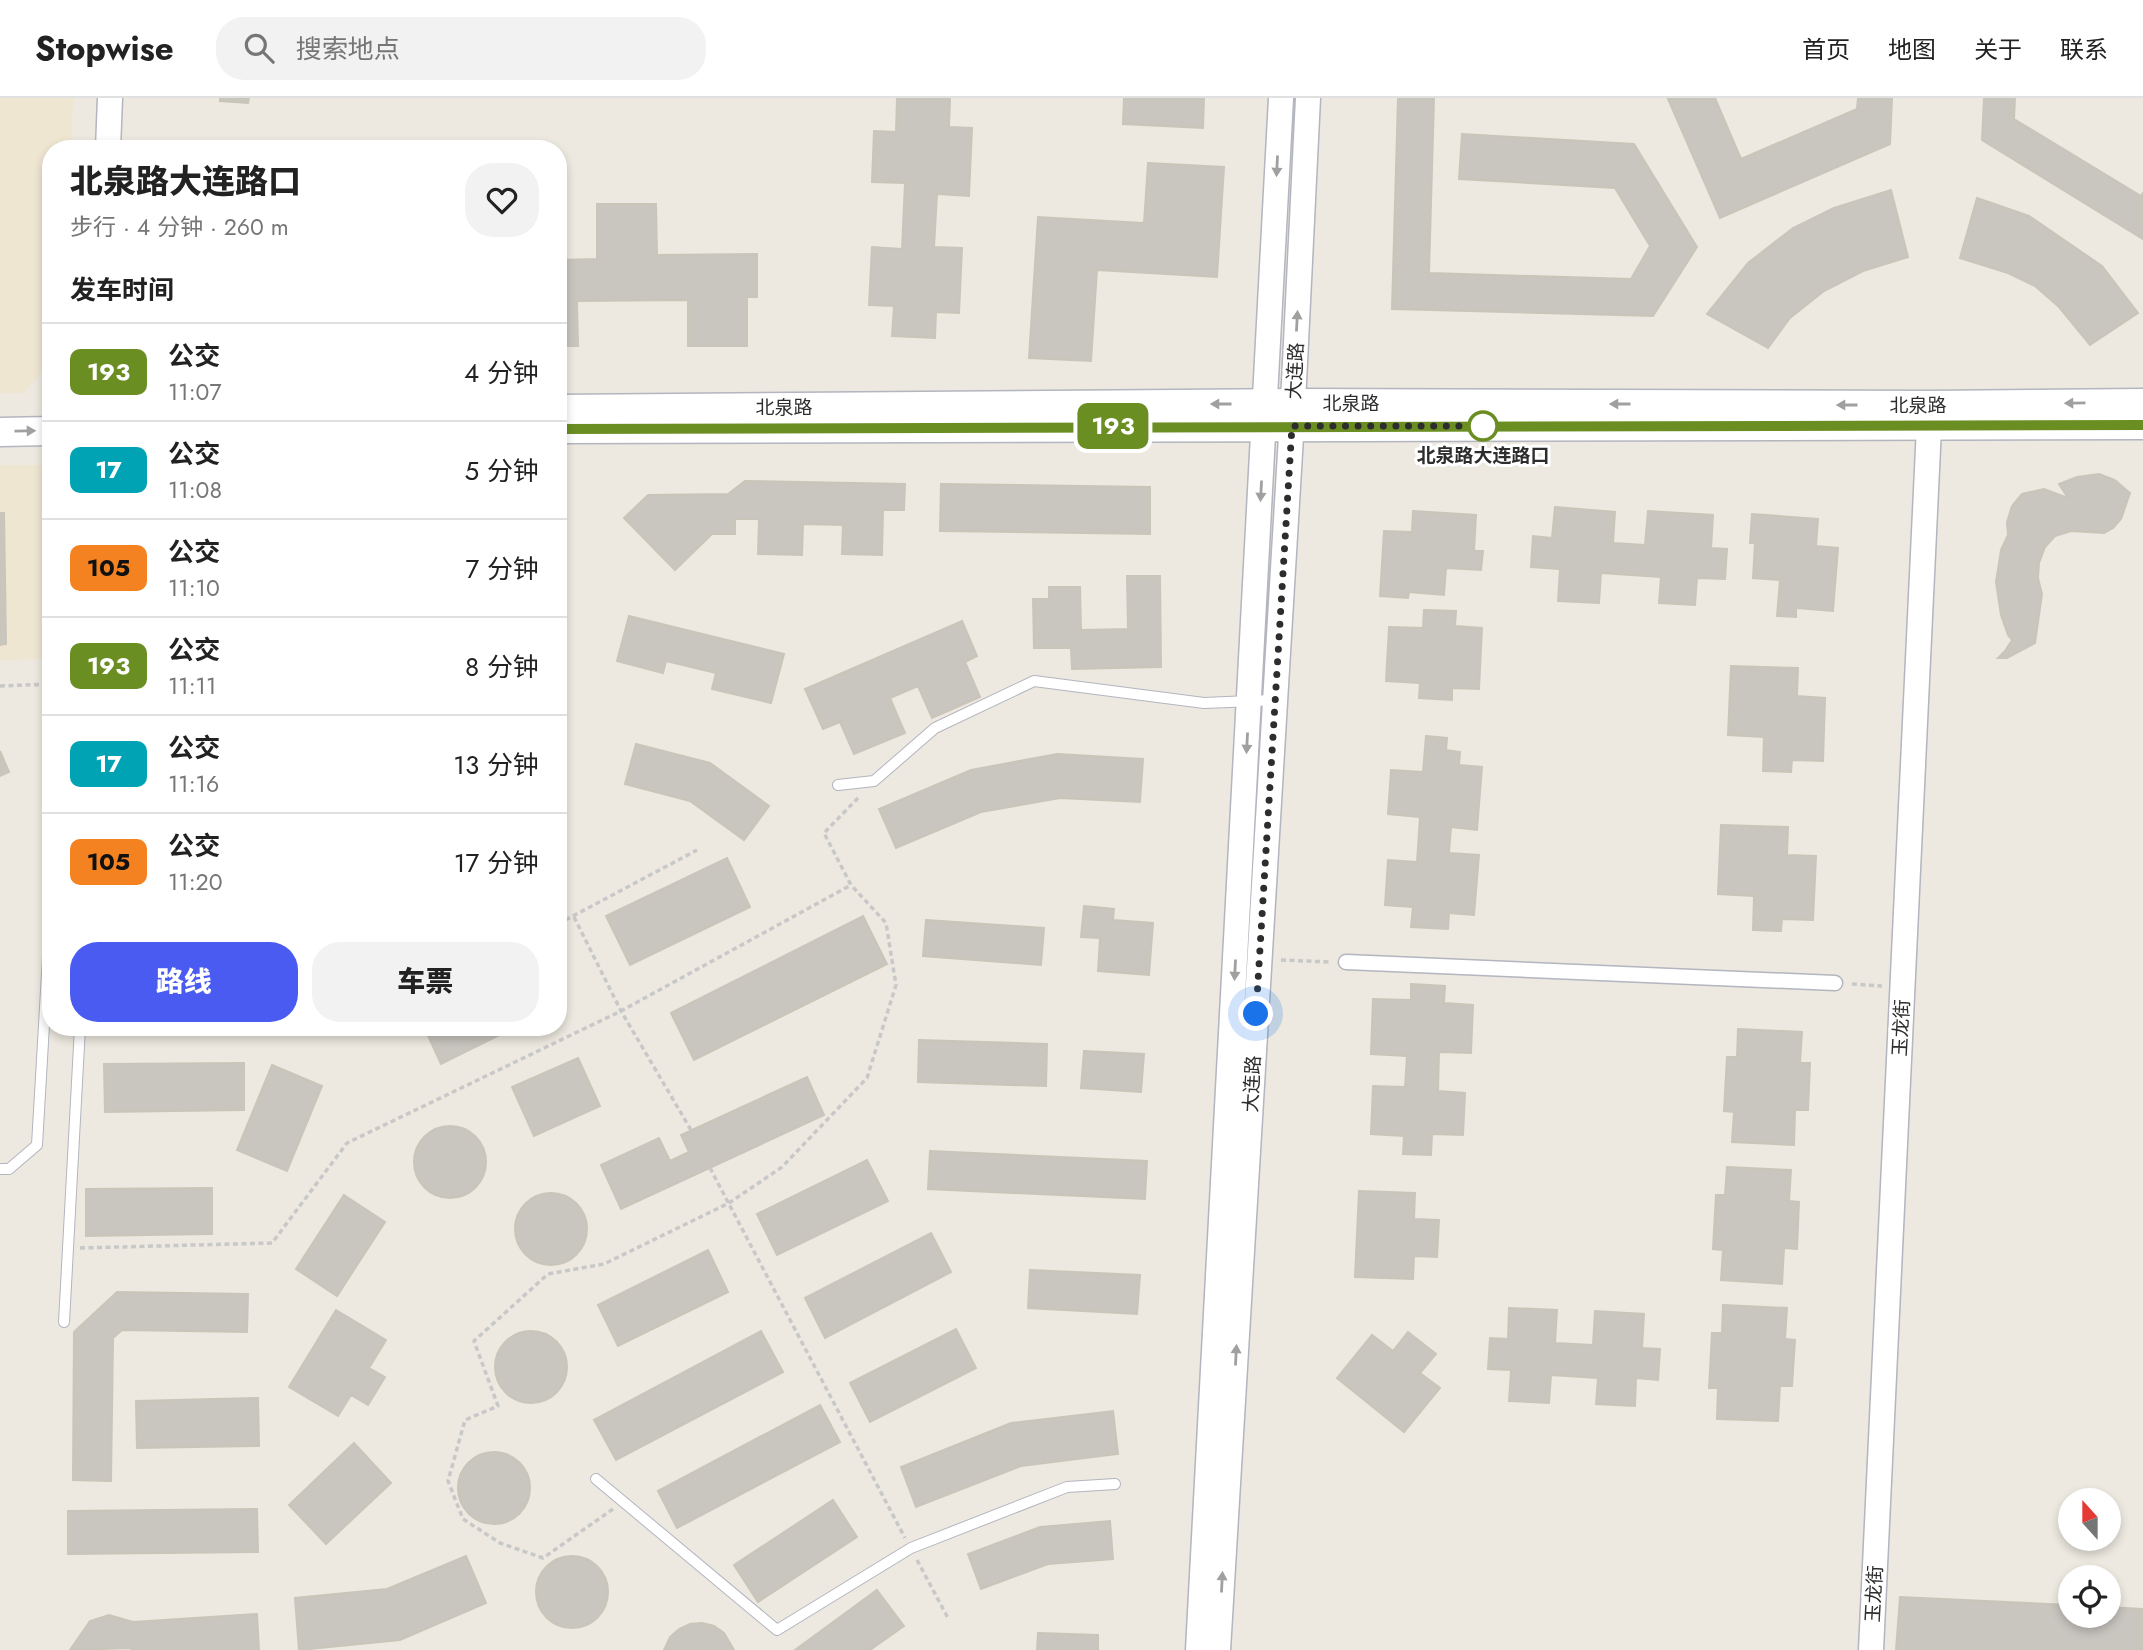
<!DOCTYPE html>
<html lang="zh">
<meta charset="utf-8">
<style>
body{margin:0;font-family:Jost,"Noto Sans SC",sans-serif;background:#f2f2f2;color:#222;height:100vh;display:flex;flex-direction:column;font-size:26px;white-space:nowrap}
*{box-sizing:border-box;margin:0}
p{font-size:23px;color:#767676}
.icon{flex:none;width:38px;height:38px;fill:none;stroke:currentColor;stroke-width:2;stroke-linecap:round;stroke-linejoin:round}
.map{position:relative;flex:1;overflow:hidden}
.drawer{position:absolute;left:42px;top:42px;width:525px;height:896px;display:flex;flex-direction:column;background:#fff;border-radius:28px;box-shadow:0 4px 10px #0003}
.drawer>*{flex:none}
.badge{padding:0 14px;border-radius:10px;font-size:24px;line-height:46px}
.needle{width:46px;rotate:339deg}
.controls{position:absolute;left:2058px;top:1390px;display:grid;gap:14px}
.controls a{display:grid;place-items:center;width:63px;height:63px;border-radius:50%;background:#fff;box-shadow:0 4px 10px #0003;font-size:35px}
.you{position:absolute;width:35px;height:35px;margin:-18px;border:5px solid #fff;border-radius:50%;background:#1a73e8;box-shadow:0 0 0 10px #1a73e833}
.map>.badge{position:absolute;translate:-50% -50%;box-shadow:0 0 0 4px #fff}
h2{padding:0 28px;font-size:26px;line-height:63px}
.round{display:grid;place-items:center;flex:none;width:74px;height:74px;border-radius:28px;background:#f2f2f2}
.headline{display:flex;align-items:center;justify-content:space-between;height:119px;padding:0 28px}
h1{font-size:33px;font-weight:800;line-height:52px}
.primary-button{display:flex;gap:14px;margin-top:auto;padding:14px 28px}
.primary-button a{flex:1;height:80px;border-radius:28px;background:#495bf1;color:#fff;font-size:28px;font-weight:800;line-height:80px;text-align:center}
.primary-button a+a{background:#f2f2f2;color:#222}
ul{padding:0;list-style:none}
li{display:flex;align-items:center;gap:21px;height:98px;padding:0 28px;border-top:2px solid #e0e0e0}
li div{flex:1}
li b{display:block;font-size:26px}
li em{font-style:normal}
li .badge{min-width:77px;font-weight:700;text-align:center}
header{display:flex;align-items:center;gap:42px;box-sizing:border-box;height:98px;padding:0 35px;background:#fff;border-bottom:2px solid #e0e0e0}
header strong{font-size:33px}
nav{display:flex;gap:38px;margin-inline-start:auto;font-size:24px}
.search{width:490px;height:63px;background:#f2f2f2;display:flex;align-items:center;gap:18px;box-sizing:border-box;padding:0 24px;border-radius:28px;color:#767676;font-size:26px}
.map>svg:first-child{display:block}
</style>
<header>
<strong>Stopwise</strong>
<div class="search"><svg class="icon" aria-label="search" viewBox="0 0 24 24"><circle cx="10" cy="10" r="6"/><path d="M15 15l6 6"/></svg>搜索地点</div>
<nav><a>首页</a><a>地图</a><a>关于</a><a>联系</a></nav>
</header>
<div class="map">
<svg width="2143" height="1552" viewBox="0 0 2143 1552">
<rect width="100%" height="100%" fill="#ede9e0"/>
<path fill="#eee6d1" d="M0,0h73l-2,51h-20v213l-27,31h-24z
M0,367h51v85l-5,109 -46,1z"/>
<path fill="#c9c5bf" stroke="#c9c5b9" stroke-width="2" d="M220,0h29l-1,5 -28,-2z
M897,0l53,1 -1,28 23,1 -3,68 -32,-2 -3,53 28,1 -3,65 -23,-1 -1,26 -43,-2 2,-30 -25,-1 3,-58 30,2 3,-66 -33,-1 2,-51 22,1z
M1124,0h80l-1,30 -80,-4z
M1398,0h36l-5,175 202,6 19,-33 -35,-58 -156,-9 3,-45 172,10 63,103 -44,69 -261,-7z
M1715,0l26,61 116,-50 1,-11h34l-2,46 -170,74 -52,-119z
M1984,0h31l-1,21 127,77 2,-3v46l-161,-99z
M223,46l28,2v3h-29z
M1148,65l76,4 -7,110 -120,-7 -6,91 -62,-3 9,-141 106,6z
M1891,92l17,67 -45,14 -39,20 -34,27 -22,30 -61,-34 41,-51 45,-35 41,-20z
M1977,100l52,18 73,50 36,47 -48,32 -31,-38 -24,-21 -27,-13 -48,-15z
M597,106h59l1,51 100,-1v43h-10v49h-59v-46l-111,1 1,45h-20v-86l39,-1z
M2099,376l16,6 15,13 -9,26 -8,9 -9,5 -33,-2 -16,5 -10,11 -6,16 -1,15 4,16 -7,49 -28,15h-9l7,-7 7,-11 -4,-5 -7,-20 -5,-33 5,-32 7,-15 -1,-13 5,-16 10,-12 22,-5 24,9 -9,-14 18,-7z
M745,383l160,3 -1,26h-21l-1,45 -40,-1 1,-29 -40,-1 -1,31 -44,-1 1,-35h-24v15h-23l-37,36 -51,-52 24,-23 80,-1z
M941,386l209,3v47l-210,-3z
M558,396l7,1 -3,23 -4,3z
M1555,409l60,5 -2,31 32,2 3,-34 65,4 -2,33 16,1 -2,30 -28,-1 -2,27 -36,-2 2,-26 -60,-4 -2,30 -41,-2 2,-32 -29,-2 2,-31 19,2z
M1413,413l63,4 -2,36h9l-2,19 -35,-2 -2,27 -35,-3 -1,6 -28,-2 4,-65 28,1z
M0,415h4l2,131 -6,1z
M1752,416l66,5 -2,27 22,2 -5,63 -37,-3v9l-19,-1 3,-36 -27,-2 2,-35h-5z
M1127,478h33l1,91 -89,2 -1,-21h-37l-1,-49h16v-12h31l1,43 47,-1z
M1424,512l32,1 -1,15 27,2 -3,61 -27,-1v12l-33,-2 1,-15 -34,-2 3,-54 34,1z
M629,518l155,38 -13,49 -59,-14 4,-16 -50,-12 -3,12 -46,-12z
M962,523l15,35 -12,6 15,35 -48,21 -14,-32 -28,12 15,35 -51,21 -14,-32 -17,7 -18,-40z
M1731,568l67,2 -1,28 28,2 -2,63 -31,-1 -1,12 -28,-1 1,-34 -36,-2z
M1426,638l21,2 -1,12 14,2 -1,13 23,2 -5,63 -26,-3 -2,26 30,2 -5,60 -25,-2 -1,16 -37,-2 2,-20 -28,-2 3,-45 29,2 3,-45 -32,-3 3,-44 32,2z
M636,646l74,19 59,43 -25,34 -54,-39 -65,-17z
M0,653l9,21 -9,4z
M1057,656l86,5 -3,43 -80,-4 -79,14 -85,36 -17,-39 92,-39z
M1721,727l67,2 -1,28 29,1 -3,64 -31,-1 -1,12 -28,-1 1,-34 -36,-2z
M727,760l23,49 -120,58 -24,-49z
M1084,808l30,3 -1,11 40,3 -4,52 -51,-4 2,-33 -19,-1z
M863,818l24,48 -193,96 -23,-47z
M926,822l118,8 -3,37 -118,-9z
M1411,886l34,2 -1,17 29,2 -2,48 -32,-1 -1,39 27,2 -2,42 -31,-1 -1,21 -28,-1 1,-18 -33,-2 2,-48 32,1 2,-31 -36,-2 2,-55 38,1z
M424,929h92l-75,37z
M1738,931l64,3 -2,31h10l-2,47h-13l-1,35 -62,-3 2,-30 -10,-1 3,-54h10z
M919,942l128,4 -1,42 -128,-4z
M1084,953l60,3 -3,38 -60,-4z
M578,960l22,48 -66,30 -22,-49z
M244,965v47l-139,2 -1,-48z
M272,967l50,21 -35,85 -50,-21z
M807,979l17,38 -203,94 -20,-44 58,-27 11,23 19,-9 -8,-17z
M414 1064a36 36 0 1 1 72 0a36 36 0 1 1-72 0Z
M930,1053l217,10 -2,38 -217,-10z
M867,1062l21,41 -111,54 -20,-41z
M1727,1069l64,3 -2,31 10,1 -2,47 -13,-1 -2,36 -61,-4 2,-30 -10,-1 3,-54h9z
M212,1090v46l-126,2v-47z
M1359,1093l56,2 -1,26 25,1 -2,37 -23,-1 -1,23 -58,-2z
M515 1131a36 36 0 1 1 72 0a36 36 0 1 1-72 0Z
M344,1097l41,27 -48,74 -41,-27z
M931,1135l20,39 -126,66 -20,-40z
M708,1152l20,42 -110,54 -20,-41z
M1030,1172l110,5 -3,39 -109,-6z
M117,1194l131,2 -1,38 -125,-2 -9,8 -2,143 -38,-1 1,-148z
M1723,1207l64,3 -2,31 10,1 -3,46h-12l-2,35 -61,-2 1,-31h-9l3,-55h10z
M1509,1210l48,2 -2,33 38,2 2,-34 49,3 -2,34 18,1 -2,31 -22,-2 -1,28 -39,-2 2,-26 -47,-3 -2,28 -40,-2 2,-31 -23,-1 2,-31 18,1z
M336,1212l50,30 -17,28 16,9 -17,28 -17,-10 -13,21 -49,-29z
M956,1231l20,39 -106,54 -20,-39z
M495 1269a36 36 0 1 1 72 0a36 36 0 1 1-72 0Z
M761,1233l22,41 -167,88 -22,-40z
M1408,1234l28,22 -16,19 20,15 -36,44 -67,-54 35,-43 21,16z
M258,1300l1,48 -122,2 -1,-47z
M820,1307l20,37 -163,86 -19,-37z
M1113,1313l5,43 -97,12 -105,41 -15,-40 110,-44z
M354,1345l37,40 -65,61 -37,-39z
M458 1390a36 36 0 1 1 72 0a36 36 0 1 1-72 0Z
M833,1402l24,37 -99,65 -24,-37z
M257,1411l1,43 -190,2v-43z
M1110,1423l3,38 -65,5 -67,25 -13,-35 72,-27z
M536 1494a36 36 0 1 1 72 0a36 36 0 1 1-72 0Z
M466,1458l20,47 -86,37 -101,10 -4,-52 92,-9z
M877,1492l27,36 -34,24h-75z
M1900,1499l170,8v10h39v-8l34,2v41h-247z
M257,1516l2,36h-128v-2l-61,2 20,-29 19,-6 24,7z
M702,1525l12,3 10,7 10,17h-70l6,-13 9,-8 11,-5z
M1038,1535l60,2v15h-61z"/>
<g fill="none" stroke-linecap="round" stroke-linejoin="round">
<defs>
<path id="service" d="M838,687l36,-4 61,-53 99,-47 170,22 71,-3
M0,1071h9l28,-24 14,-240
M64,1224l16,-295
M596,1381l181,151 134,-82 156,-61 48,-3"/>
<path id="pedestrian" d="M1346,864l489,21"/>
<path id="tertiary" d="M108,51l2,-51
M1198,1552l83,-1552
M1218,1552l75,-1247 15,-305
M1871,1552l59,-1244"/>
<path id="secondary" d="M558,311l735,-6 637,2 213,-2
M558,331l1585,-4
M0,334l51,-1"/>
</defs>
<use href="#service" stroke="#b3b5bf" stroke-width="12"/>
<use href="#pedestrian" stroke="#b3b5bf" stroke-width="17"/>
<use href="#tertiary" stroke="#b3b5bf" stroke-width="27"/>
<use href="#secondary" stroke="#b3b5bf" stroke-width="31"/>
<path stroke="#c8c8c8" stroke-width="3.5" stroke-dasharray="5 3.5" stroke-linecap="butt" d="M0,588l51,-2
M574,819l47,94 70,119
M558,826l139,-74
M1281,862l49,2
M1852,886l30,2
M710,1070l195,370
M80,1150l192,-5 75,-100 274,-132 230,-126 -27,-52 34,-35
M613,1411l-70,49 -43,-15 -37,-24 -15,-38 17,-61 33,-14 -24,-65 74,-67 56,-10 125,-61 53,-36 85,-89 29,-93 -10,-62 -35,-38
M917,1462l31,58"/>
<use href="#service" stroke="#fff" stroke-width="10"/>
<use href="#pedestrian" stroke="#fff" stroke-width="14"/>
<use href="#tertiary" stroke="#fff" stroke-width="24"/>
<use href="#secondary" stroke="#fff" stroke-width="28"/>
</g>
<defs><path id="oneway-solid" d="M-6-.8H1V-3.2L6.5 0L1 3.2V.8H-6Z" transform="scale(1.75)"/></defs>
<g fill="#a0a0a0">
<use href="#oneway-solid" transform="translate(1277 68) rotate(93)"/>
<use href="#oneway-solid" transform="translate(1297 223) rotate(-87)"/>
<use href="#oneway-solid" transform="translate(2075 305) rotate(179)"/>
<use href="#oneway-solid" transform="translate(1221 306) rotate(180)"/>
<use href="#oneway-solid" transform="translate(1620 306) rotate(-180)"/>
<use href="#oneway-solid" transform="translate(1847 307) rotate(-180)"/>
<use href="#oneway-solid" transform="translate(25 333) rotate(-1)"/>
<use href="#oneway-solid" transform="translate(1261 393) rotate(93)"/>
<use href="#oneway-solid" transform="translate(1247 645) rotate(93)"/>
<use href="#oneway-solid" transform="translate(1235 872) rotate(93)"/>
<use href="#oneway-solid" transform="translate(1236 1257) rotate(-87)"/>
<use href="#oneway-solid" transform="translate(1222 1484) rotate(-87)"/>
</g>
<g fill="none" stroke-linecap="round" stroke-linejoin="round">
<defs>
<path id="line" d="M558,331l1585,-4"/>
</defs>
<use href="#line" stroke="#fff" stroke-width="16"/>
<use href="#line" stroke="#6b8e23" stroke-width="10"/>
<path stroke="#2d2d2d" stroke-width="7" stroke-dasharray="0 12.6" d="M1256,916l36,-588h194h-3"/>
</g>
<circle fill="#fff" stroke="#6b8e23" stroke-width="3.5" cx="1483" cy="328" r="14"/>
<g text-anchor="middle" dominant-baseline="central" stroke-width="6" stroke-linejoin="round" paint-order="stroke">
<g font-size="19" fill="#2d2d2d" stroke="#fff">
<text transform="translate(1295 273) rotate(-87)">大连路</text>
<text x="1351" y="305">北泉路</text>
<text x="1918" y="307">北泉路</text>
<text x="784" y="309">北泉路</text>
<text transform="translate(1901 930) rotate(-87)">玉龙街</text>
<text transform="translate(1252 986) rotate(-87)">大连路</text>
<text transform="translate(1874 1496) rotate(-87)">玉龙街</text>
</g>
<g font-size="19" font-weight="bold" fill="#2d2d2d" stroke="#fff">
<text x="1483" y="357">北泉路大连路口</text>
</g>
</g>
</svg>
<div class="controls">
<a><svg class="needle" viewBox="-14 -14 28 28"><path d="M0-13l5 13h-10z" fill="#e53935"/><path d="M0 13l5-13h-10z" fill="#767676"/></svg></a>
<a><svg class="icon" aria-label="locate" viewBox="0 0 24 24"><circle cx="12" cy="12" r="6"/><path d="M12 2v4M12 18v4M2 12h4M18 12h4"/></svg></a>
</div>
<div class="you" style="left:1256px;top:916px"></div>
<b class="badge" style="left:1113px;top:328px;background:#6b8e23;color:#fff">193</b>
<section class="drawer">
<div class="headline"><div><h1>北泉路大连路口</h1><p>步行 · 4 分钟 · 260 m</p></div><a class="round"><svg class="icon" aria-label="heart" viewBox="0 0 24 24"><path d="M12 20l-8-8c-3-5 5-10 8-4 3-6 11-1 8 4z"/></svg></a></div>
<h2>发车时间</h2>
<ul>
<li><span class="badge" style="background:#6b8e23;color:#fff">193</span><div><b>公交</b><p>11:07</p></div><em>4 分钟</em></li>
<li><span class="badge" style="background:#00a3b4;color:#fff">17</span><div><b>公交</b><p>11:08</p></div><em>5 分钟</em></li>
<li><span class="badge" style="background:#f58220;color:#111">105</span><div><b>公交</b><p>11:10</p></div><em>7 分钟</em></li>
<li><span class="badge" style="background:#6b8e23;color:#fff">193</span><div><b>公交</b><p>11:11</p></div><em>8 分钟</em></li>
<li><span class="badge" style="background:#00a3b4;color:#fff">17</span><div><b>公交</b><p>11:16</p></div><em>13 分钟</em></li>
<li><span class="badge" style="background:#f58220;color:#111">105</span><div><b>公交</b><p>11:20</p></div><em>17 分钟</em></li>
</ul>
<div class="primary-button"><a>路线</a><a>车票</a></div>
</section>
</div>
